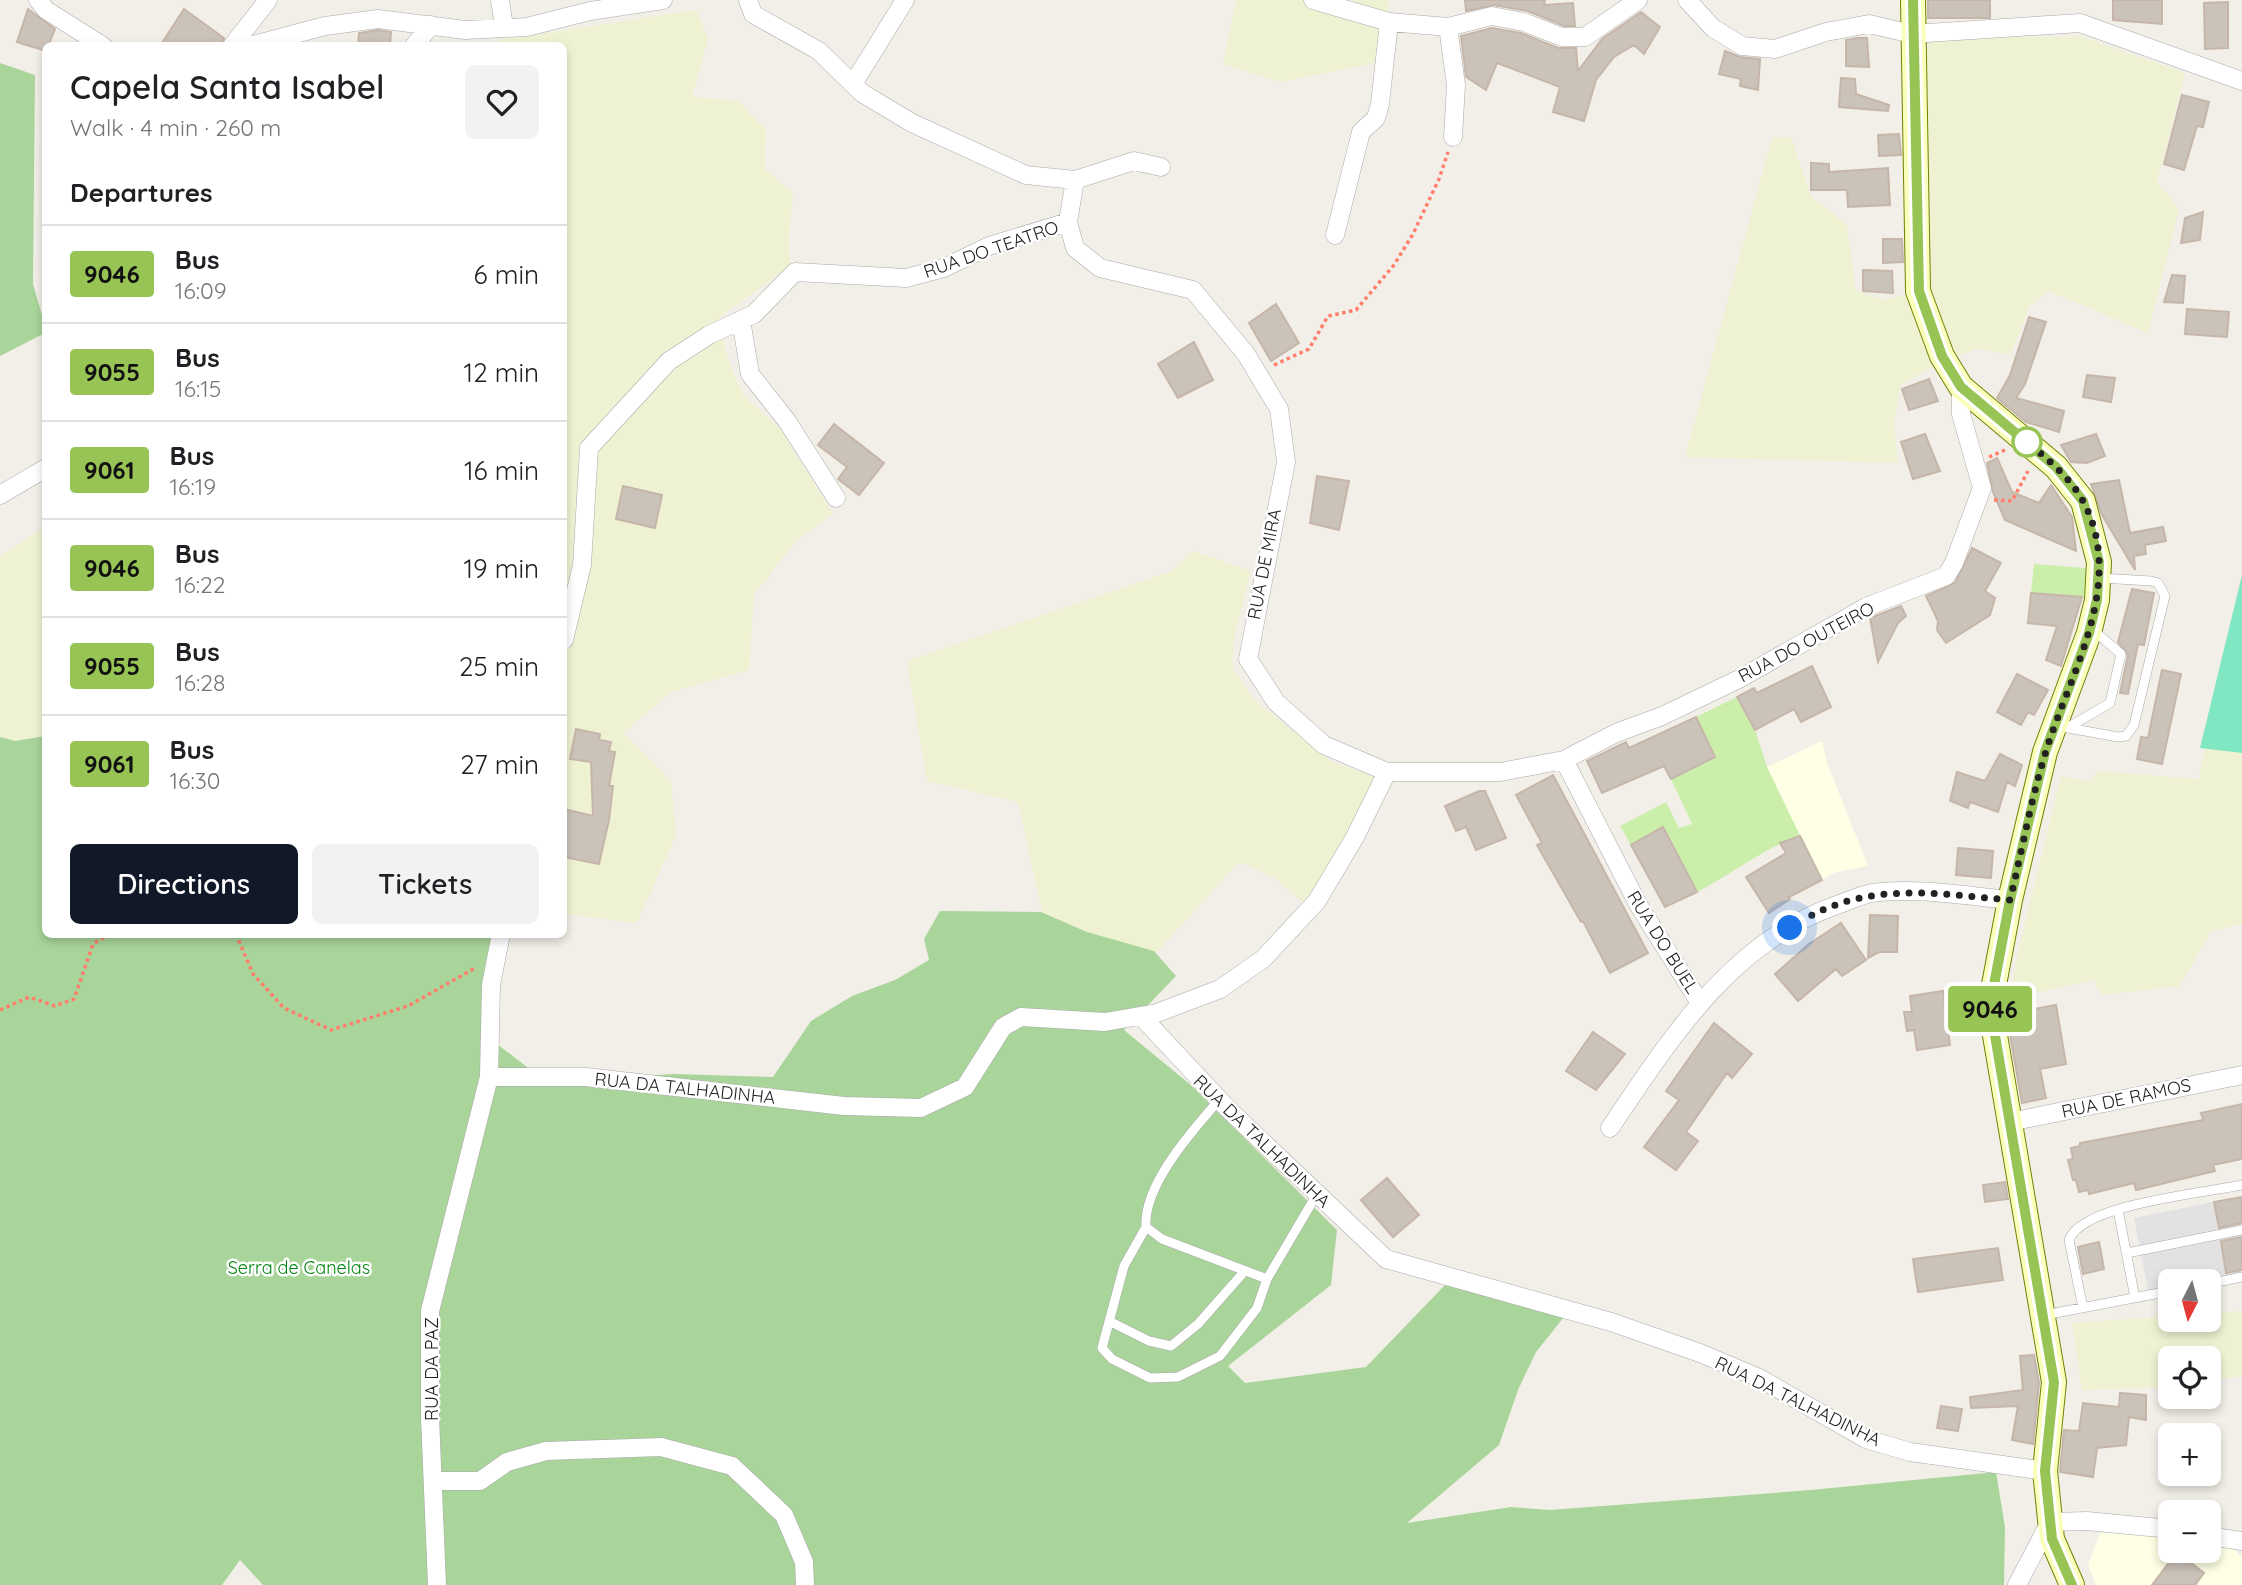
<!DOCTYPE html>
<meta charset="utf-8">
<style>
body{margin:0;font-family:Quicksand,sans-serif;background:#f2f2f2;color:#202124;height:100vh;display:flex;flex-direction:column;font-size:26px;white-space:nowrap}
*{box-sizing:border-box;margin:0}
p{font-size:23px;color:#757577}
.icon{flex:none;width:38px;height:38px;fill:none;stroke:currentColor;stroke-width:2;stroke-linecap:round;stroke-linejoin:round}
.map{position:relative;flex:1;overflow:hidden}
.sheet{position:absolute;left:42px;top:42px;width:525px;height:896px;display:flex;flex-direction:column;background:#fff;border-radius:10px;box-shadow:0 4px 10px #0003}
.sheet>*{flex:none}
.badge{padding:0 14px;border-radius:5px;font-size:24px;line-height:46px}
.needle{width:46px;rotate:186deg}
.tools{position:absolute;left:2158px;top:1269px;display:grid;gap:14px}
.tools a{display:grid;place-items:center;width:63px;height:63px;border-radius:10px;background:#fff;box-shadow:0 4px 10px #0003;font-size:35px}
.you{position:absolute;width:35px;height:35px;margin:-18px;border:5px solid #fff;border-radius:50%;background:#1a73e8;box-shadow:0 0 0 10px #1a73e833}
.map>.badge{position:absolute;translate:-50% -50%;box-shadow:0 0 0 4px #fff}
h2{padding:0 28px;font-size:26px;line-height:63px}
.round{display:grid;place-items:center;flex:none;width:74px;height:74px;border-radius:10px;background:#f2f2f2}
.headline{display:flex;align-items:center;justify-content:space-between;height:119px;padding:0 28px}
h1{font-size:33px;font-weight:600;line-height:52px}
.button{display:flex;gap:14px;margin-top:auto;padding:14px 28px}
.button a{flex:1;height:80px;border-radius:10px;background:#111827;color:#fff;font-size:28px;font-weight:600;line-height:80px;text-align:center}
.button a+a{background:#f2f2f2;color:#202124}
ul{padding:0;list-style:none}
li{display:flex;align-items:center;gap:21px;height:98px;padding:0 28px;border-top:2px solid #e0e0e0}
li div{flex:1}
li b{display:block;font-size:26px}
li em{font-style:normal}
li .badge{min-width:77px;font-weight:700;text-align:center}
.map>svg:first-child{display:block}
</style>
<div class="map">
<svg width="2242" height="1585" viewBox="0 0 2242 1585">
<rect width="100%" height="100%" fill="#f2efe8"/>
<path fill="#feffe4" d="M1822,741l5,22 41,103 -32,6 -14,8 -55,-113z
M2126,1529l44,8v13h38l1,-6 27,6 2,5h4v30h-146l-8,-20 12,-31z"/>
<path fill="#eff2d2" d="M1236,0h153l-10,62 -99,20 -57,-18z
M696,10l12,29 -16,58 46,4 28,29 -1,39 28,24 -4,46 1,27 -72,52 9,38 16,39 37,34 52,83h3l-40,30 -41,53 -5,75 -78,22 -48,41 48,48 5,54 -39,88 -73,-9v-868h-66l1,-6z
M1933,36l149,1 103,36 -28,108 22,29 -31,123 -99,-42 -19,15 -19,48 -35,-5 -49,20 -27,17 -6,39 4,38 -213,-6 87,-319 19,-1 20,59 36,29 9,66 28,9 42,-10 -3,-229z
M45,527v209l-31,5 -14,-4v-180z
M1193,551l58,20 -17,67 -1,31 20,30 79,63 53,18 -74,129 -38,-32 -34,-15 -83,91 -69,-21 -45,-20 -24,-110 -91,-21 -20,-120 265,-90z
M2205,748l37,5v171l-31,7 -31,55 -77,9 -10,-15 -83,19 7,-43 44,-180 30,6 6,-11 102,8z
M2242,1311v65l-33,5 -1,-23h-38v29l-88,3 -10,-67 98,-7v4h38l1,-7z"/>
<path fill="#cbefab" d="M2034,564l52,4 -2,30 -53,-5z
M1737,697l18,33 12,37 33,69c-35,11 -69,39 -103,56l-34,-65 -32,18 -11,-19 46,-24 13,26 13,-4 -21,-45 44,-22 -19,-40z"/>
<path fill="#a9d59a" d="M0,63l35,12 -2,209 13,45 -1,4 -45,23z
M45,736l1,198 456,1 -10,105 44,34 63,4 76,-4 98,3 38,-56 41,-25 43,-16 34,-20 -5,-21 16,-28 101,1 46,20 67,19 22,25 -52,54 68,56 145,144 -6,55 -103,81 17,17 121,-16 79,-82 119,32 -28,35 -18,38 -19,55 -92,78 104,-16 39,3 261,-20 185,-18 9,55 -1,58h-1741l-23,-25 -18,25h-222v-848l15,4z"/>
<path fill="#81e7c2" d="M2242,575v178l-42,-5z"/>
<path fill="#e2e2e2" d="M2242,1196v78l-39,7h-33v6l-22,3 -14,-72z"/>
<path fill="#cbc2ba" stroke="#c6b6a9" stroke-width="2" d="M1465,0h80l-1,5 29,-2 2,23h-11l-36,-15 -34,-6 -28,6z
M1928,0h62v18h-62z
M2113,0h49v24l-49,-4z
M2228,2v46l-23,1 -1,-46z
M28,9l27,20 -9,22 -29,-9z
M184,9l40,29 -3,8h-61z
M1641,12l19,15 -16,27 -10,-9 -20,12 -18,23 -12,41 -31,-9 7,-25 -63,-24 -11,27 -20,-13 -5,-41 31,-8 29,5 37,15h18l2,23 24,-32z
M378,30l13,2 -1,14h-32l1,-13z
M1857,38h10l2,29 -23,-1v-26z
M1725,51l15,6 20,2 -2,31 -18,-4 1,-7 -22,-5z
M1841,78l14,1 1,15 33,11 -1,6 -49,-4z
M2182,95l27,7 -6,25 -6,-1 -13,44 -20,-6z
M1899,134l2,21 -22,1 -1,-21z
M1811,163l18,1v8l59,-4 2,37 -42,2 -1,-17h-36z
M2203,212l-3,28 -19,3 4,-25z
M1883,239h19l1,23 -20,1z
M1863,270l29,1 1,22 -30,-2z
M2172,275l13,1 -2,27 -19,-1z
M1276,304l23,39 -28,18 -22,-38z
M2187,309l42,3 -2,25 -42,-3z
M2029,317l17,5 -21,62 -9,14 48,13 -5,21 -33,-10 -29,-24 13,-23z
M1194,342l19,38 -35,18 -20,-34z
M2087,375l28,3 -4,24 -28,-5z
M1929,379l9,22 -29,9 -7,-21z
M834,424l50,39 -25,32 -21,-16 9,-12 -29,-22z
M1925,434l15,37 -27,8 -12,-37z
M2096,434l9,22 -18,7 -16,-1 -10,-17z
M1997,458l15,34 27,11 12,-18 21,32 4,34 -71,-31 -12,-28 -6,-29z
M1317,476l32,5 -10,49 -29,-7z
M2119,480l11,53 33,-6 3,14 -21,4 1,9 -12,2 1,14 -33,-55 -11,-31z
M623,486l39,9 -7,33 -39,-9z
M1972,548l29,15 -16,28 10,7 -5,17 -44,28 -9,-13 1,-9 -12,-25 29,-13z
M2132,589l22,4 -10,52 -6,-1 -10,50 -8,-1 8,-38 -10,-13z
M2031,593l51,4 -21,69 -15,-6 11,-34 -29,-3z
M1901,606l5,10 -8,7 -20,39 -8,-44z
M1812,666l19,41 -30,15 -7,-13 -39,21 -18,-33 17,-9 3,5z
M2162,670l19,4 -19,90 -25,-5 4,-22 7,1z
M2017,674l31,16 -14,25 -6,-3 -7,13 -24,-13z
M1696,717l19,40 -44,22 -7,-13 -62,27 -15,-32 39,-19 3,6z
M576,729l24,5 -1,6 12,2 -2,9 6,1 -6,34h4l-4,34 -10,44 -35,-7v-48l29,7 -2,-54 -21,-3z
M2000,754l22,11 -7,21 -8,-4 -9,30 -28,-10 -2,6 -18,-7 7,-29 28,9z
M1553,775l95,178 -38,20 -27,-52 -2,1 -44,-77 5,-2 -26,-48z
M1479,791h6l21,47 -30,12 -10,-23 -10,4 -11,-25z
M1663,827l34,65 -32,15 -34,-62z
M1800,836l22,44 -33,17 1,2 -21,14 -23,-36 40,-24 -6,-10z
M1958,848l35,3 -2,27 -35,-3z
M1870,915l28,1 -1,36h-18l-11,6z
M1841,923l25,37 -24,16 -6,-7 -38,32 -23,-27 34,-30z
M1943,991l7,54 -33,5 -3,-20 -7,1 -3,-19h8l-2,-16z
M2056,1005l10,59 -26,5 6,29 -24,5 -13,-74 27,-5 -2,-15z
M1714,1023l38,31 -20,24 -5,-5 -41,59 12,9 -22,29 -32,-23 35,-47 -13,-9z
M1593,1032l32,22 -29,36 -30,-19z
M2242,1104v55l-29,6 2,6 -79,19 -2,-7 -45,11 -1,-4 -9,2 -3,-12h-3l-5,-20 5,-1 -2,-11 9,-2v-3l123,-23 -2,-7z
M1387,1178l32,37 -26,22 -32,-37z
M2005,1182l3,17 -23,3 -2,-17z
M2242,1197v26l-23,5 -5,-26z
M2242,1237v33l-16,3 -5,-32z
M2099,1242l5,27 -21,5 -5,-27z
M1998,1248l5,32 -85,12 -5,-33z
M2034,1355l5,28 -6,61 -21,-4 6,-34 -47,2 -1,-11 53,-7 -3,-34z
M2120,1393l26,2v25l-17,-3 -3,28 -29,3 -4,29 -33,-5 4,-42 15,1 4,-28 36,4z
M1941,1406l21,3 -4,22 -21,-3z
M2177,1552l27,21 -9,12h-43z"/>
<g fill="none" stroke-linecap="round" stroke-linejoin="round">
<defs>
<path id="lane" d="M2057,726l61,11 8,-1 8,-11 31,-129 -7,-13 -7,-2 -51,-3
M2067,728l43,-25 11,-49 -29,-25
M1219,1100c-26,30 -76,85 -73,127l16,12 105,40
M2118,1210l17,88
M1146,1227l-22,39 -22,82 10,11 38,19 28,-1 42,-21 37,-48 10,-29 50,-85
M2127,1253l115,-23
M2208,1284l34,-7
M2083,1308l-14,-68c13,-36 136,-47 173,-55
M2045,1315l125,-24
M1109,1321l40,20 22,5 27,-22 45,-51"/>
<path id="street" d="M38,0l8,10 57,36
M500,0l4,27
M748,0l5,14 66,37 43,42 50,30 114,52 49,5 59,-19 27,6
M1313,0l76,22 59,5 44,-11 32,6 38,15h23l53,-37
M1687,0l26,28 29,18 33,3 51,-17 43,-8 43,10 168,-11 162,58
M1448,27l8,58 -3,52
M232,46l36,-46
M250,46l75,-20 53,-7 87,11 62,-3 63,-16 73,-11
M414,46l17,-21
M853,84l52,-84
M1075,180l-7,42 7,26 25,20 93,22 53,64 33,55 7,53 -38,197 28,43 48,43 63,27h113l64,-12 52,-27 46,-17 77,-37 127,-72 80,-31 8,-13 28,-75 -21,-74v-27
M1335,235l26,-103 15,-14 4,-14 9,-82
M741,320l9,54 37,47 49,77
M0,495l46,-27
M564,640l18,-75 7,-117 80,-87 40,-26 45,-21 41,-42 111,6 38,-10 45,-22 79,-24
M1564,760l75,146 61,97
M1141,1016l87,93 158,150 225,63 89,31 59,25 107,61 44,13 135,19
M489,1077h97l258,29 77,2 44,-21 38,-60 18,-10 84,5 52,-9 63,-24 43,-30 54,-58 38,-64 32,-65
M2010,1122l232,-47
M1610,1128c60,-89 121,-186 227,-223 11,-4 24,-10 35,-12 45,-6 94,3 138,7
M435,1481h45l27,-19 39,-11 115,-4 71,19 52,49 20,47 1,23
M2208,1536l34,5
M437,1585l-7,-168v-106l59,-234 2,-92 10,-51
M2017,1585l33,-63 37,-1 83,8"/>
<path id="secondary" d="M1913,0l5,291 24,65 19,31 95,80 27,34 16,61 -2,38 -8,33 -44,119 -35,148 -20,106 64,376 -9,89 7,68 20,46"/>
</defs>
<use href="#lane" stroke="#a9a9a9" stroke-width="10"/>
<use href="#street" stroke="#a9a9a9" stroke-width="19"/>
<use href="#secondary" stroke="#708100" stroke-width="26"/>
<path stroke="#ff7f6c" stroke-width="3.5" stroke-dasharray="3.5 3.5" stroke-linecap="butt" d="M1274,365l35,-16 19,-33 28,-6 38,-45 19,-31 26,-55 9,-27
M1989,457l16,-7
M1994,500l18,1 16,-30
M236,934l17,40 31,34 47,22 77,-24 67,-38
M0,1010l29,-13 26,9 19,-7 19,-55 17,-10"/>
<use href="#lane" stroke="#fff" stroke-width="9"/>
<use href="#street" stroke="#fff" stroke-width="18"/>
<use href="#secondary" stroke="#f9ffba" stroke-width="24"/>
</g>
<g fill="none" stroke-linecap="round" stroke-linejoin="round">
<defs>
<path id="line" d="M1913,0l6,291 23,65 19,31 95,80 27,34 16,61 -2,38 -8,33 -44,119 -35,148 -20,106 64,376 -9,89 7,68 20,46"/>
</defs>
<use href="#line" stroke="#fff" stroke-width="16"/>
<use href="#line" stroke="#98c455" stroke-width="10"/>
<path stroke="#222" stroke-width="7" stroke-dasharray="0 12.6" d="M1790,928c72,-48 139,-35 220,-28 12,-49 21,-101 36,-149 24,-78 81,-168 37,-250 -13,-24 -37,-43 -58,-61l2,2"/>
</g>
<circle fill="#fff" stroke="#98c455" stroke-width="3.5" cx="2027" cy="442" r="14"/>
<g text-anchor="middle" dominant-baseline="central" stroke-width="5" stroke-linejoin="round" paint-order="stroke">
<g font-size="18" fill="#222" stroke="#fff">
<text transform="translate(991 249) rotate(-19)">RUA DO TEATRO</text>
<text transform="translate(1264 564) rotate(-79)">RUA DE MIRA</text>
<text transform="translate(1806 642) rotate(-28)">RUA DO OUTEIRO</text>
<text transform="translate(1663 942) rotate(58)">RUA DO BUEL</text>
<text transform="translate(685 1088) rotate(6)">RUA DA TALHADINHA</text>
<text transform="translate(2126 1098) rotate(-12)">RUA DE RAMOS</text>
<text transform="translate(1262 1141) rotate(44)">RUA DA TALHADINHA</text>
<text transform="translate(431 1369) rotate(-90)">RUA DA PAZ</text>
<text transform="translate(1798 1401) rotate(26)">RUA DA TALHADINHA</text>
</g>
<g font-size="18" fill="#048612" stroke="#fff">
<text x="299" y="1267">Serra de Canelas</text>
</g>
</g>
</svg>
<div class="tools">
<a><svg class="needle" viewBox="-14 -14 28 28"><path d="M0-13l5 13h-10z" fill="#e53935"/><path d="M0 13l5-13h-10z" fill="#757577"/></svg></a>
<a><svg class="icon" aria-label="locate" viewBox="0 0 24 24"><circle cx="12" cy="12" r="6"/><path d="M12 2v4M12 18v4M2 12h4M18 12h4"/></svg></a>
<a>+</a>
<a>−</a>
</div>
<div class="you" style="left:1790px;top:928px"></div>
<b class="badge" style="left:1990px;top:1009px;background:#98c455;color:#111">9046</b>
<section class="sheet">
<div class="headline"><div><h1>Capela Santa Isabel</h1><p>Walk · 4 min · 260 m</p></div><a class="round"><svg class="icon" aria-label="heart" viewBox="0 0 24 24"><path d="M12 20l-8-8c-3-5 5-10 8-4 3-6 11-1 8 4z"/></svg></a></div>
<h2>Departures</h2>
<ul>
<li><span class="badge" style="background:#98c455;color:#111">9046</span><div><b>Bus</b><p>16:09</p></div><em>6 min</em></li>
<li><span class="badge" style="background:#98c455;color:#111">9055</span><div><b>Bus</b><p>16:15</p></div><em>12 min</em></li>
<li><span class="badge" style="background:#98c455;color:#111">9061</span><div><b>Bus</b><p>16:19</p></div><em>16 min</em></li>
<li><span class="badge" style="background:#98c455;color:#111">9046</span><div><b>Bus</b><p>16:22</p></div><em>19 min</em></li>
<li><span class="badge" style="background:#98c455;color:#111">9055</span><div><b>Bus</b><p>16:28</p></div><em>25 min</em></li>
<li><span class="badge" style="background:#98c455;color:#111">9061</span><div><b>Bus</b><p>16:30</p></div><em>27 min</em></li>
</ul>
<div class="button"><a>Directions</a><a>Tickets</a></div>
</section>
</div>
